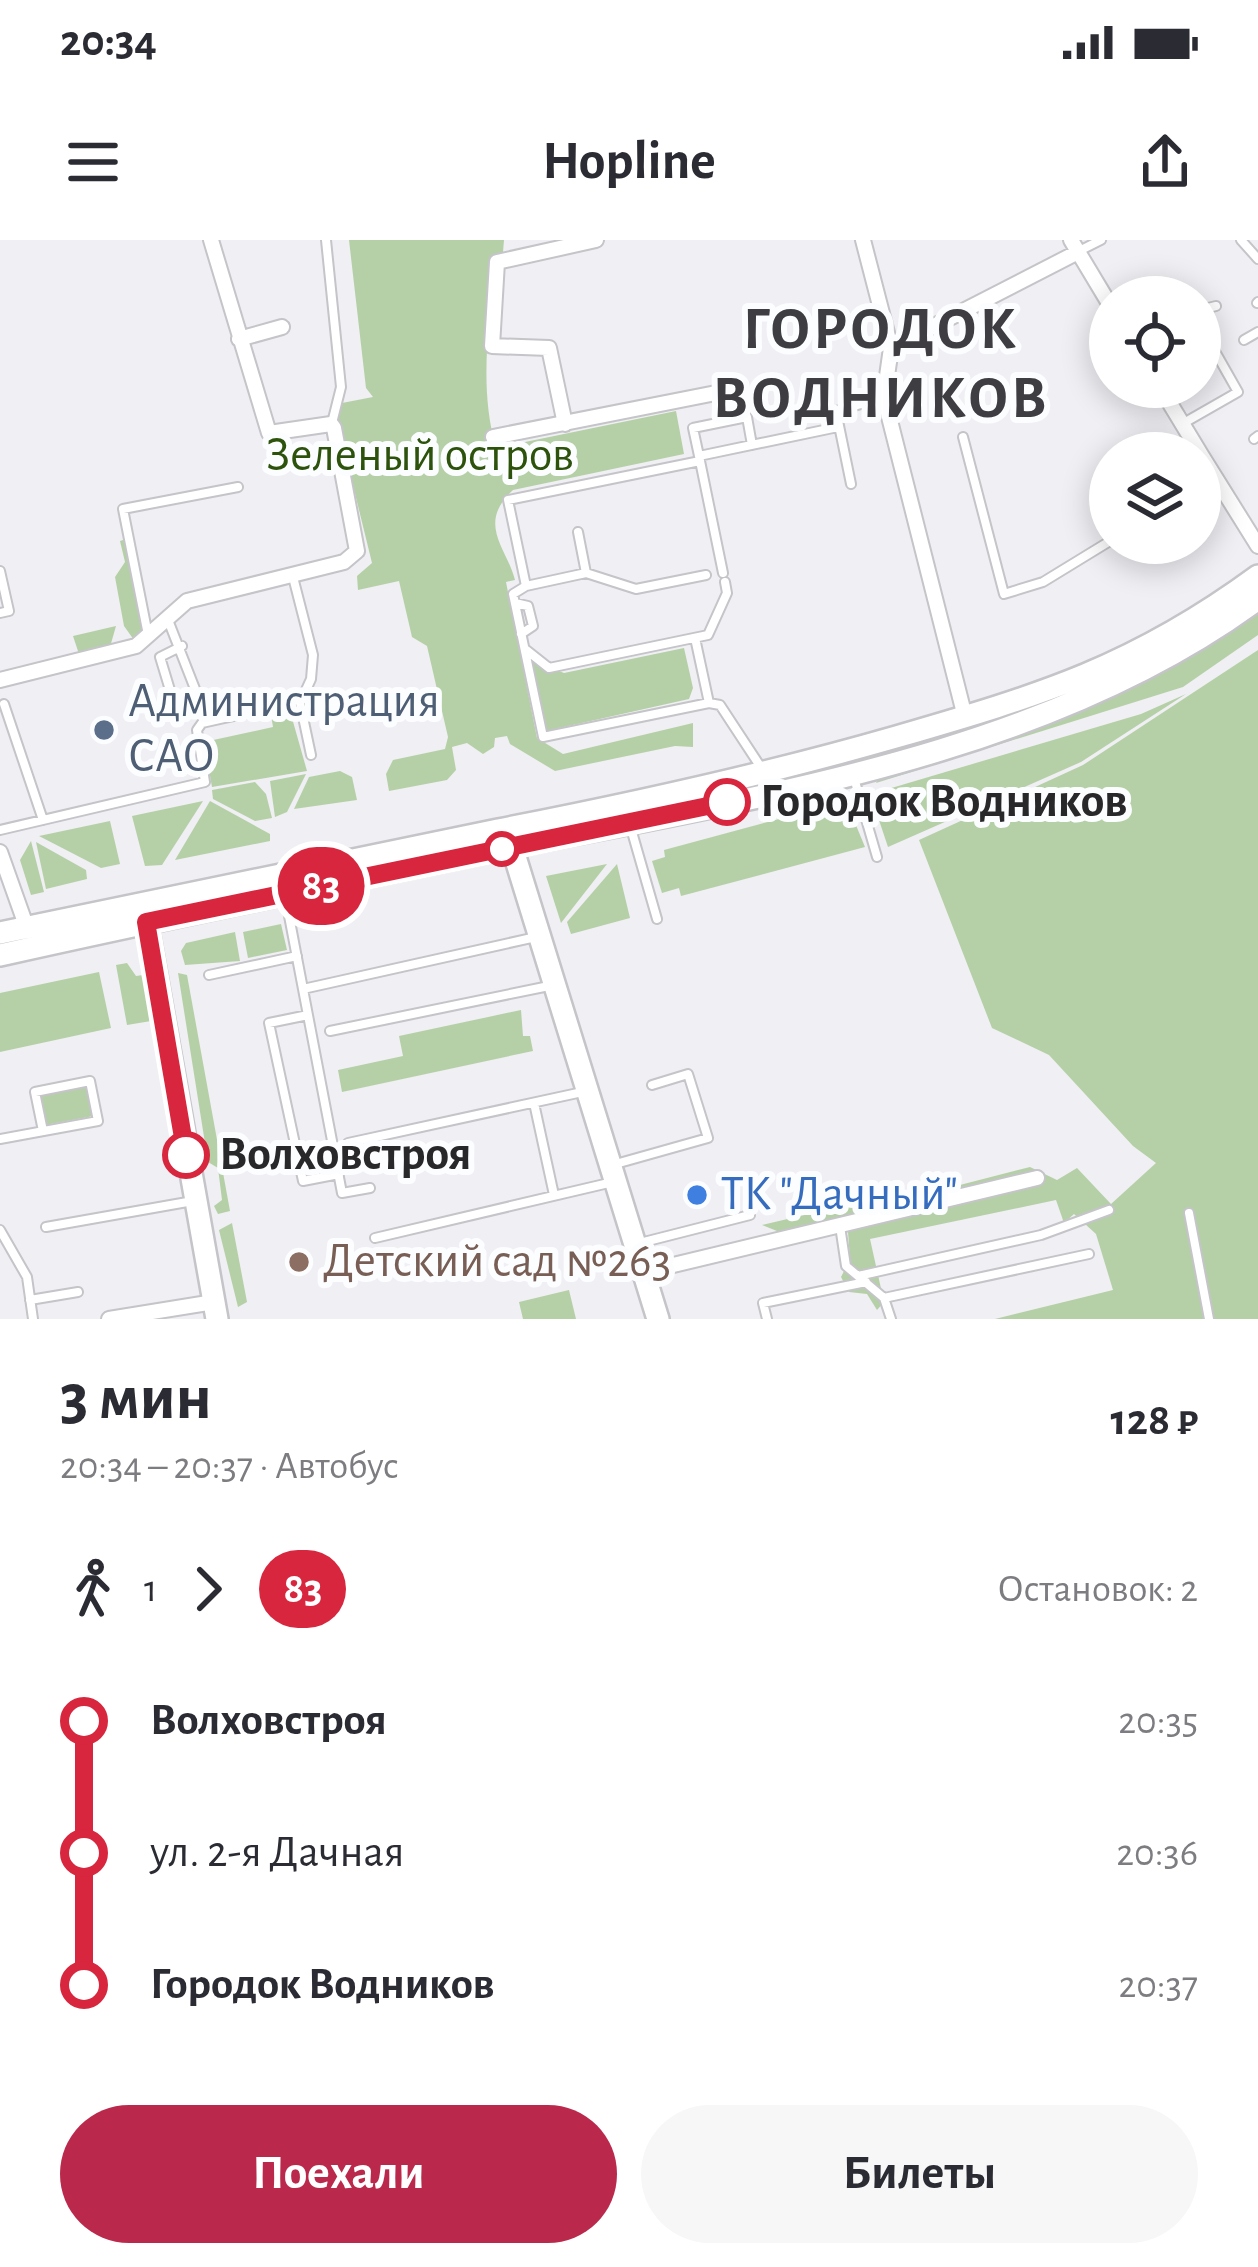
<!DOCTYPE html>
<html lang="ru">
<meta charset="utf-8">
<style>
body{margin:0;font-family:"Alegreya Sans",sans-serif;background:#f7f7f7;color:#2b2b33;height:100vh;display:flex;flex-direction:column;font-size:45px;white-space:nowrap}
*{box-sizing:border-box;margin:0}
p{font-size:39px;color:#7c7c81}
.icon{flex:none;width:66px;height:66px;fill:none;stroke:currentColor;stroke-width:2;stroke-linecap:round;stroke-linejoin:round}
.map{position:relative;height:1079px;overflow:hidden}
.sheet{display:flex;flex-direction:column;background:#fff;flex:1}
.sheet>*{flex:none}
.badge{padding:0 24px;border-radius:39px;font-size:42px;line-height:78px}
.buttons{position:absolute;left:1089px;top:36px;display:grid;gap:24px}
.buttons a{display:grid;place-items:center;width:132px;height:132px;border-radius:50%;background:#fff;box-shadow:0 6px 30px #0003;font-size:60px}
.map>.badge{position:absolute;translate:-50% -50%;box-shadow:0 0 0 6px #fff}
.legs{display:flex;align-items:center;gap:18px;height:132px;padding:0 60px;font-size:39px}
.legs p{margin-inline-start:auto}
.summary{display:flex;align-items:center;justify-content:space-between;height:204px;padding:0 60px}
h1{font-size:66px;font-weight:700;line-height:90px}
.cta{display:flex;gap:24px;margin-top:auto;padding:24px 60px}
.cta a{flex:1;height:138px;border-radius:72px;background:#ba294b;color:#fff;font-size:48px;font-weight:700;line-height:138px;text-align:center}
.cta a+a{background:#f7f7f7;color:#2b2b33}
ul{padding:0 60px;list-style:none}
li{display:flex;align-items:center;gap:42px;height:132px;font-size:45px}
li i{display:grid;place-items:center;width:18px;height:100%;margin:0 15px;background:currentColor}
li i::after{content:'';width:30px;height:30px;margin:-15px;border:9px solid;border-radius:50%;background:#fff}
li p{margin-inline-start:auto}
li:first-child i{background:linear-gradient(#0000 50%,currentColor 0)}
li:last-child i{background:linear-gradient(currentColor 50%,#0000 0)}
.status{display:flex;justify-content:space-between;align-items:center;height:84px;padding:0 60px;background:#fff;direction:ltr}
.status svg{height:33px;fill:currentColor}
header{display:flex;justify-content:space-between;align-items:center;height:156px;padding:0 60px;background:#fff;font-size:54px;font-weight:700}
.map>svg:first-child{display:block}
</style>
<div class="status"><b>20:34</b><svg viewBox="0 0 49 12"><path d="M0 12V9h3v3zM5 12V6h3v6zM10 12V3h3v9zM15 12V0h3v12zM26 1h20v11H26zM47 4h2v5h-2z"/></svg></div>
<header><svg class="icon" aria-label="menu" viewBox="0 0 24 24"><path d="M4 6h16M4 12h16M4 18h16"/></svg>Hopline<svg class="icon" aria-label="share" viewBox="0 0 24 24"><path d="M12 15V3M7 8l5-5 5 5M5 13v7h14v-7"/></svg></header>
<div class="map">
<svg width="1258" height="1079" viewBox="0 0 1258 1079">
<rect width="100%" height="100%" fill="#efeff4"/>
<path fill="#b5d0a6" d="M349,0h155l-1,12 -8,6c-5,67 -17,126 1,190l180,-37 8,43 -171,36c-37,34 -6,58 2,90l-9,2 31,156 26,16 130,-31v24l-18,-1 -120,25 -45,-27 -3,-8 -12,2 -1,9 -11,7 -16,-11 -15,4 4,23 -9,10 -58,11 -3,-17 7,-14 52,-11 3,-12 -21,-91 -15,-9 -13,-56 -41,9 -1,-14 15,-13 -36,-147 6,-13 31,-6 -7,-9z
M126,299l18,94 -10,7 -10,-14 -9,-49 10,-15 -5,-21z
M1258,373v22l-75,52 -307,96 3,-6c135,-42 262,-83 379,-164z
M116,386l-6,21 -31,7 -6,-18z
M684,408l9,40 -4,11 -143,32 -14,-71 32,13z
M1258,410v669h-263l118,-29 -17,-56 -22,-20 -10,9 -8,-23 -186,39 14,63 -7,8 -10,-16 -18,-2 -8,-15 9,-18 -2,-27 -17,-11 -49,12 -20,-8 102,-24 3,8 163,-42 27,13 20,-12 34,36 45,-41 -23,-17 -84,-91 -57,-27 -73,-188 164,-75z
M1186,454l-105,68 -193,85 -15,-45 5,-10 263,-78z
M290,471l17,60 -95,16 -8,-45 69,-15 -2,-12z
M340,531l12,6 5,23 -63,9 15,-32z
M306,534l-19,38 -12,5 -5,-36z
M255,542l11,12 6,24 -17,3 -42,-22 -1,-9z
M203,561l-41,64 -17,1 -13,-50z
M210,561l60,33v7l-95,19z
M846,561l19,46 -184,49 -2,-8 -17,5 -10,-32 13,-4 -1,-7z
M110,581l10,43 -19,4 -62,-32z
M31,601l13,51 -13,3 -11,-35z
M36,602l50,28 1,9 -41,10z
M607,624l-46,59 -15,-47z
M617,624l13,54 -59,16 -4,-12z
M281,684l6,26 -39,8 -5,-26z
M235,692l5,29 -55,4 -4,-14 5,-8z
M127,723l9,13 7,-1 8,46 -24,4 -11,-60z
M99,732l12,56 -111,24v-59z
M178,733l9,2 43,236 -12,3 -4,-8 8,-6 -4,-32 -10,-6z
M521,770l2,26h7l3,15 -191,41 -4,-22 65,-14 -4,-20z
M88,845l6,31 -49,9 -6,-31z
M232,983l15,79 -9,5 -19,-77z
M569,1050l7,29h-53l-4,-17z"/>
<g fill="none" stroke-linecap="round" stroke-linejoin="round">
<defs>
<path id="lane" d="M326,0l15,147 -9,36
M1241,0l17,19
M1079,11l22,-11
M1257,63l1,-1
M1200,70l16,-4
M1244,100l14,-8
M1182,184l56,-32 -38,-67
M963,197l41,157 39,-12 67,-41
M1254,199l4,-3
M699,216l-6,-28 54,-11 5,28
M851,244l-15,-73 47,-13
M578,292l8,41 -60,13 -18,-86 192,-39
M0,331l9,40 -9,2
M586,333l50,16 70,-14
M723,333l-24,-117 139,-29
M293,337l20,78 -2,24 -11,24 11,52
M526,346l-13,8 30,143 166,-34 -14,-65
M515,363l13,3 5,20 -12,8
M168,380l29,74
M148,395l-25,-126 115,-22
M525,409l24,19 159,-33 19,-42 -2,-11
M173,460l-13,-43 22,-11
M709,463l11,2 42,64
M4,464l39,116
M854,538l23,79
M630,585l27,94
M0,590l205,-48 -8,-52 5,-7 81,-18
M285,655l57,298 28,-5
M209,735l88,-19
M303,749l233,-52
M308,775l-39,8 34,158 36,-7
M330,791l224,-46
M534,863l20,92
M0,899l98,-18 -8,-40 -55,11 8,39
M348,903l239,-52
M612,925l96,-27 -20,-64 -36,11
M1189,973l20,106
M840,986l6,40 38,32 7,21
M46,987l147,-26
M0,990l27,47 6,42
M375,998l238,-56
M636,1004l114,-29
M858,1036l183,-41 68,-25
M884,1058l205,-44
M30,1060l48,-8
M767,1079l-4,-16 103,-21"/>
<path id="street" d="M863,0l28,108 -7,49 81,320
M1071,0l39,65
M239,99l43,-12
M891,108l187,-96
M1160,147l40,66
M565,184l-16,-76 -57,-2 5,-84 99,-22
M493,197l228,-45
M1200,213l58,93
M0,440l136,-34 51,-45 157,-39 13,-11 -23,-123 -3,-4 -62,9 -58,-193
M0,612l28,79
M644,1032l393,-94
M109,1079l105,-17"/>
<path id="secondary" d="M512,607l146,472"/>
<path id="primary" d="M144,668l73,411
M0,693c166,-35 332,-70 498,-103 134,-26 266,-55 398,-93 145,-42 238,-70 362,-161
M0,715c174,-39 349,-75 524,-111 246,-49 529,-93 734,-245"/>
</defs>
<use href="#lane" stroke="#c4c4c9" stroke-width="12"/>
<use href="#street" stroke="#c4c4c9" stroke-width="18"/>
<use href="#secondary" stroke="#c4c4c9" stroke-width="26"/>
<use href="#primary" stroke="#c4c4c9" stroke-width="26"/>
<use href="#lane" stroke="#fff" stroke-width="8"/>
<use href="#street" stroke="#fff" stroke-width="14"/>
<use href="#secondary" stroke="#fff" stroke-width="21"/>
<use href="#primary" stroke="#fff" stroke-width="21"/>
</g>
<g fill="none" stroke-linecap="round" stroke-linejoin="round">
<defs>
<path id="line-1" d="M186,915l-40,-233 581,-120"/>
</defs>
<use href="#line-1" stroke="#fff" stroke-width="27"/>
<use href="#line-1" stroke="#d7263d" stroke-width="18"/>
</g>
<circle fill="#5c6f8a" stroke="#fcfdff" stroke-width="4.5" cx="104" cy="490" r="12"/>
<g fill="#fff" stroke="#d7263d" stroke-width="6">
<circle cx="727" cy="562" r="21"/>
<circle cx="502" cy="609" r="15"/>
<circle cx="186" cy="915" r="21"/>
</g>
<circle fill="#3f7fe0" stroke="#fcfdff" stroke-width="4.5" cx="697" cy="955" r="12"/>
<circle fill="#8d6e63" stroke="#fcfdff" stroke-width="4.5" cx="299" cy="1022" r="12"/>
<g text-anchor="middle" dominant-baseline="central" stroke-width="12" stroke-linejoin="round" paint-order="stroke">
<g font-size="48" fill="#2c520c" stroke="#fcfdff">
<text x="420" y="216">Зеленый остров</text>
</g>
<g font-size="48" fill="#4e5e75" stroke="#fcfdff" text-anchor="start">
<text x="128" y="462">Администрация<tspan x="128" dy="55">САО</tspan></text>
</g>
<g font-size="48" font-weight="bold" fill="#28282a" stroke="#fcfdff" text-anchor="start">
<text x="760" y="562">Городок Водников</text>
<text x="219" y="915">Волховстроя</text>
</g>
<g font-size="48" fill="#366cbe" stroke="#fcfdff" text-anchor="start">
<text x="721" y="955">ТК "Дачный"</text>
</g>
<g font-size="48" fill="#785e54" stroke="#fcfdff" text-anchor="start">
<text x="323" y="1022">Детский сад №263</text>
</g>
<g font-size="60" font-weight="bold" letter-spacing="3" fill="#3d3d42" stroke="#fcfdff">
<text x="881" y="90">ГОРОДОК<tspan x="881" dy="69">ВОДНИКОВ</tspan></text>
</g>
</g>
</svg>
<div class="buttons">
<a><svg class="icon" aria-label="locate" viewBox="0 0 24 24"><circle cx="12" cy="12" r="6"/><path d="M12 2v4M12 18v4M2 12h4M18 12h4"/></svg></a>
<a><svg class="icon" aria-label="layers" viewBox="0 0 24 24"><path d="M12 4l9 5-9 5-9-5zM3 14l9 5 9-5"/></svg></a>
</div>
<b class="badge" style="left:321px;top:646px;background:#d7263d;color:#fff">83</b>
</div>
<section class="sheet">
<div class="summary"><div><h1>3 мин</h1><p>20:34 – 20:37 · Автобус</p></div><b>128 ₽</b></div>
<div class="legs"><svg class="icon" aria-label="walk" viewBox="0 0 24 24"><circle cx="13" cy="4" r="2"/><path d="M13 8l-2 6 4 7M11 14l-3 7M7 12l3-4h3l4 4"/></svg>1<svg class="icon" aria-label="forward" viewBox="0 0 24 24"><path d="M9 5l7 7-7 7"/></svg><b class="badge" style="background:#d7263d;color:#fff">83</b><p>Остановок: 2</p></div>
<ul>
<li><i style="color:#d7263d"></i><b>Волховстроя</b><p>20:35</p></li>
<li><i style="color:#d7263d"></i><span>ул. 2-я Дачная</span><p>20:36</p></li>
<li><i style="color:#d7263d"></i><b>Городок Водников</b><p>20:37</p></li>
</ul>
<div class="cta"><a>Поехали</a><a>Билеты</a></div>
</section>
